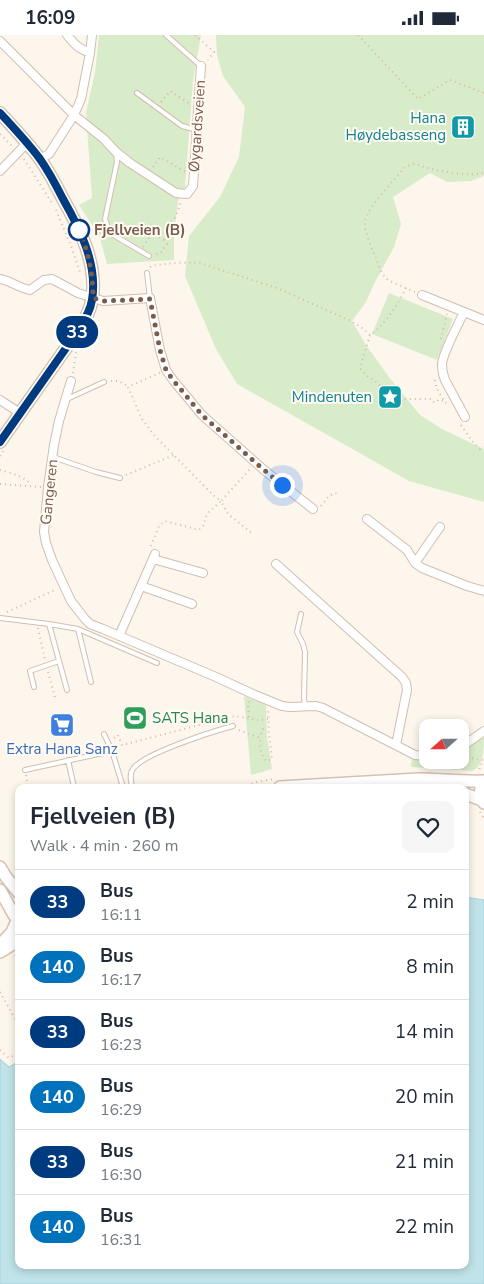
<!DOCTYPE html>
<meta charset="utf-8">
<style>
body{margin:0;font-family:"Nunito Sans",sans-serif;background:#f6f6f7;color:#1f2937;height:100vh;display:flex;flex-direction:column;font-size:19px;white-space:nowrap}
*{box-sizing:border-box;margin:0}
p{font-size:16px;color:#747a83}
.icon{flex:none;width:28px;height:28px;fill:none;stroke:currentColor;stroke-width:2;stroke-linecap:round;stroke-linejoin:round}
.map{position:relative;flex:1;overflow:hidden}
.side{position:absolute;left:15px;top:749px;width:454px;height:485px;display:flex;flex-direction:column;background:#fff;border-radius:10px;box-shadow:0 2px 8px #0003}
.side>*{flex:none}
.badge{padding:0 10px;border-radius:16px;font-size:18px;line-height:32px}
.needle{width:32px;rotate:249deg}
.fabs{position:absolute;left:419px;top:684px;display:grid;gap:10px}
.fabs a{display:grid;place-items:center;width:50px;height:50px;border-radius:10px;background:#fff;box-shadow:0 2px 8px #0003;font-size:25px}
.you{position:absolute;width:25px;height:25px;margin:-12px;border:4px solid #fff;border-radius:50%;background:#1a73e8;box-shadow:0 0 0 8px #1a73e833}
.map>.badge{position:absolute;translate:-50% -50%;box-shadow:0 0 0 2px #fff}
.round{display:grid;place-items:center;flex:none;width:52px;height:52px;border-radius:10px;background:#f6f6f7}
.overview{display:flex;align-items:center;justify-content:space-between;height:85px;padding:0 15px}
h1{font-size:24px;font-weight:700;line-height:38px}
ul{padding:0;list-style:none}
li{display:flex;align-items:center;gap:15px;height:65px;padding:0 15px;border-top:1px solid #e0e1e3}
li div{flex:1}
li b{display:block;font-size:19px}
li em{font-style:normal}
li .badge{min-width:55px;font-weight:700;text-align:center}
.status{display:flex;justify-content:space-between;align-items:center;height:35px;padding:0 25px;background:#fff;direction:ltr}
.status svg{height:14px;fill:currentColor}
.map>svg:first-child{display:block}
</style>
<div class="status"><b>16:09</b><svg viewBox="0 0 49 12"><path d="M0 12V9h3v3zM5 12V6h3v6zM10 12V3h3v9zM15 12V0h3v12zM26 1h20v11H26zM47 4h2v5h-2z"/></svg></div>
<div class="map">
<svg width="484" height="1249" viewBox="0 0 484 1249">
<rect width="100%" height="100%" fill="#fdf6ec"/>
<path fill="#d8ecc9" d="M99,0h102l-8,46 -8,107 -7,13 -4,34v25l-67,4 -8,-29 -20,-30 13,-7 -6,-86 9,-39z
M216,0h268v141l-13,5 -24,1 -17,-9 -37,24 8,27 -7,23 -19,35 -9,20 -14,19 14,24 23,32 31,38 22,14 42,20v53l-75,-21 -172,-97 -21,-35 -31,-73 4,-40 31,-39 19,-40 6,-50 -22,-31 -6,-21z
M389,258l64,26 -16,41 -65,-26z
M244,661l22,9 1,32 5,32 -21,6z
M482,702h2c0,12 0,28 -11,34l-62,-4 1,-9 16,2h32v-8z"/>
<path fill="#bfe3e8" stroke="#a5d3da" d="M465,862l19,3v384h-484v-225l9,8 10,-6v204h446z"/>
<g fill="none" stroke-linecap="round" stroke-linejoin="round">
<defs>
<path id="lane" d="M166,0l35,31
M137,58l45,33 15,4
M116,118l1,9 -12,57 5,14 39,23
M147,238l3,25
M67,364l37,-17
M53,422l43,15 24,6
M301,579l-4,18 6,12 2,8 -1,46 1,8
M0,583l49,6 29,5 79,34
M49,589l18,66
M78,594l13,53
M34,652l-4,-16 29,-10
M104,699l8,17 11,36
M68,725l6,27
M25,735l87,-19
M132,752c-1,-6 -3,-13 1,-18 9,-15 81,-38 100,-43"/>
<path id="street" d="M67,0c8,10 11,13 23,18
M0,6l74,74 30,24 12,13 14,11 46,30 11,1 6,-8 8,-120
M40,124l9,-5 25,-39 7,-16 9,-46 2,-18
M0,136l27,-28
M0,244c11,2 19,9 30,11l14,-10 8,-1 26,14 25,8 47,-3 10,52 6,20 7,10 29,35 62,55 49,39
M422,260l62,25
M464,277c-6,13 -21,40 -22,52 0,6 1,11 3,16l20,37
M71,346l-12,40 -5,24 -6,42 -4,45 2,11 6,17 19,41 14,18 5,5 13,5 113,48 39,18 27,11 8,1 26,-1 7,2 92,47 13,1
M0,365l20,13
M367,484l40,31 8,13 7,5 45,18 17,5
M153,524l50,14
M415,528l25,-36
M276,529l126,113 4,6 1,7 -11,55
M141,551l51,18
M119,601l36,-82
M460,713l24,-17"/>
<path id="secondary" d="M0,78c14,15 28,30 40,46 9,13 16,26 23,40 17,30 35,65 29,101 -2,12 -8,21 -14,31l-78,111
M484,748c-5,6 -5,14 0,20
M280,752l138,-8c22,0 44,3 66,2
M465,759l17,6
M0,832l6,10 13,16
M0,855l14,25
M0,910l12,-13 4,-9
M0,917l19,-12"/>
</defs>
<use href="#lane" stroke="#d1beb0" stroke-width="6"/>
<use href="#street" stroke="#d1beb0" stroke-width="10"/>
<use href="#secondary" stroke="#d6c0b0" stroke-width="14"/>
<path stroke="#d9b8a5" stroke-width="2" stroke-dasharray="1 4" stroke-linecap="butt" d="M195,0l19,17 -6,8
M358,0l60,64 32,-19 34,13
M161,67l9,-11 20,13
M0,99l12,12
M24,124l28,44
M153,132l7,-10 26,15
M56,175l15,36 10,29
M99,187l-1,6 1,5 5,4
M164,205l3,-13 7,-7 5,-12 1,-6
M143,212l9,-14 12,7 3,4 -6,9 -7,2
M150,232l1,-1c17,-3 33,-4 49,-3l77,25 74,33 11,7 8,7
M406,253c-8,16 -21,37 -36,47l-10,33 8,9 6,3 11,10 16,9h29l2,3h5l1,-2 7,1
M415,257l-25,-11c-8,-4 -11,-14 -14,-23 -4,-9 -12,-27 -11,-37 2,-13 31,-43 40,-54 3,-1 5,-2 8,-3 5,0 10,3 15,4 15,3 41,10 56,4
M441,304l6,-25
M73,338l3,-20v-2
M160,338l-32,14 14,32 11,15 60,61 8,6 29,-32
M435,345c1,11 8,18 13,26
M111,346h8l8,5
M461,390l11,16 8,8 4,-2
M0,421l3,-5
M0,435c10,3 25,6 31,15
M126,440l48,-20
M0,449l41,3
M321,471l8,-10 6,-3 4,1
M151,511l8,-20 6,-5 34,9 4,-4 4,-12 14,-13 7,13 26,21
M7,577l50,-23
M38,593l7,32
M48,637l8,29
M249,682l-1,-14 3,-2
M239,695l21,8 1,15 5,8 6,-2 -3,-25 -1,-26
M261,699l3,-7
M114,703l4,-3 4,10 113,-29 23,4 10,-1
M462,722l21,3 -4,10
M26,740l2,12
M242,752l15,-5 16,-3
M480,777l4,7
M15,920l4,7
M0,957l19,34
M0,1015l9,8 10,-5"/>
<use href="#lane" stroke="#fff" stroke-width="4"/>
<use href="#street" stroke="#fff" stroke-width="8"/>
<use href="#secondary" stroke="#fff" stroke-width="11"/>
</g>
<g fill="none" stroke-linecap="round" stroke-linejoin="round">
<defs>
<path id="line" d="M0,78c14,15 28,30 40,46 9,13 16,26 23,40 17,30 35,65 29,101 -2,12 -8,21 -14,31l-78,111"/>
</defs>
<use href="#line" stroke="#fff" stroke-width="11"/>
<use href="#line" stroke="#003b80" stroke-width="8"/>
<path stroke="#7a5c4d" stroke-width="5" stroke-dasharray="0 9" d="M79,195l-3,-8c11,25 17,48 17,76l10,3 47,-2 10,51 6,20 7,10 29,35 62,55 18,15"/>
</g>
<defs>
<symbol id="building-square" viewBox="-11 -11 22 22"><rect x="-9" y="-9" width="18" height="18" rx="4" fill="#0f9aa8" stroke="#fffaf3"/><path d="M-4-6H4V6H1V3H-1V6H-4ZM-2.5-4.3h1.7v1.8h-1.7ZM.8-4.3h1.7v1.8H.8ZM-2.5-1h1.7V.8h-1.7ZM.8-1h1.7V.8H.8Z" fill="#fff"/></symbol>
<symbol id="sight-square" viewBox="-11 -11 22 22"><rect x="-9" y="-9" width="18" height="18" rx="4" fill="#0f9aa8" stroke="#fffaf3"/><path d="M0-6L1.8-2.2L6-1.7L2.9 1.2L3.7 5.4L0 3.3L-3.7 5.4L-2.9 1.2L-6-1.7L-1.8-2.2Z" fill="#fff"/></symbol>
<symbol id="stadium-square" viewBox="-11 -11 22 22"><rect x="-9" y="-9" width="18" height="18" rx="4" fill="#2e9e5b" stroke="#fffaf3"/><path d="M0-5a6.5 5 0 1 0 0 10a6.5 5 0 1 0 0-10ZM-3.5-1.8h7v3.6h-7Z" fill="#fff"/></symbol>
<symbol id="supermarket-square" viewBox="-11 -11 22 22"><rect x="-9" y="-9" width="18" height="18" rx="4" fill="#3f7fe0" stroke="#fffaf3"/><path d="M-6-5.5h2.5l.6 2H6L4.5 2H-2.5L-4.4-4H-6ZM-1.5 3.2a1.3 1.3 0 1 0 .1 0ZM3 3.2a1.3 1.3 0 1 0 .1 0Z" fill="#fff"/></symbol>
</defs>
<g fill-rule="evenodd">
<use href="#building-square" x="449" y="78" width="28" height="28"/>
<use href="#sight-square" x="376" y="348" width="28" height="28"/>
<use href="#stadium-square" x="121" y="669" width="28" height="28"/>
<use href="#supermarket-square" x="48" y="676" width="28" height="28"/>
</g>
<circle fill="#fff" stroke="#003b80" stroke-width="2.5" cx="79" cy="195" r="10"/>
<g text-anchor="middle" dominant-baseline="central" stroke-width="4" stroke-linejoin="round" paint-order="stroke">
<g font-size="15" fill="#0d838f" stroke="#fffaf3" text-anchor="end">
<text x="446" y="83">Hana<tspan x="446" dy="17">Høydebasseng</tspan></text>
<text x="372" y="362">Mindenuten</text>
</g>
<g font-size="15" fill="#7a5c4d" stroke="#fffaf3">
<text transform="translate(197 91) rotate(-86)">Øygardsveien</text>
<text transform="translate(49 457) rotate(-84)">Gangeren</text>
</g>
<g font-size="15" font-weight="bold" fill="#7a5c4d" stroke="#fffaf3" text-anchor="start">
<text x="94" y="195">Fjellveien (B)</text>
</g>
<g font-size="15" fill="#27864d" stroke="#fffaf3" text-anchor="start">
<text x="152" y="683">SATS Hana</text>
</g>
<g font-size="15" fill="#366cbe" stroke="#fffaf3">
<text x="62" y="714">Extra Hana Sanz</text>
</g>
</g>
</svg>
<div class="fabs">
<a><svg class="needle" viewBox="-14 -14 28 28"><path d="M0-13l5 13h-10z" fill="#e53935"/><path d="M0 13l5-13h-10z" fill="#747a83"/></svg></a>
</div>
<div class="you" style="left:282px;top:450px"></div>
<b class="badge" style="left:77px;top:297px;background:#003b80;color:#fff">33</b>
<section class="side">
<div class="overview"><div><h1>Fjellveien (B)</h1><p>Walk · 4 min · 260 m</p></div><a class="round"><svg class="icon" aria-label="heart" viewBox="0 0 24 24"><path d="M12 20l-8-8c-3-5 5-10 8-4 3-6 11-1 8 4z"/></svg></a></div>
<ul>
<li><span class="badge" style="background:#003b80;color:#fff">33</span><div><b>Bus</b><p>16:11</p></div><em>2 min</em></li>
<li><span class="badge" style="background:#0072bc;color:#fff">140</span><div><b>Bus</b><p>16:17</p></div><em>8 min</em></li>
<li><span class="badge" style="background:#003b80;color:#fff">33</span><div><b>Bus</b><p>16:23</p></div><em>14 min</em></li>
<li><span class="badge" style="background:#0072bc;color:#fff">140</span><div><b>Bus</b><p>16:29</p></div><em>20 min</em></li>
<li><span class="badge" style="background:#003b80;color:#fff">33</span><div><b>Bus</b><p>16:30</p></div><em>21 min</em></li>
<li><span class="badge" style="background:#0072bc;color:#fff">140</span><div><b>Bus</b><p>16:31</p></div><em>22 min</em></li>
</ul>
</section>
</div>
